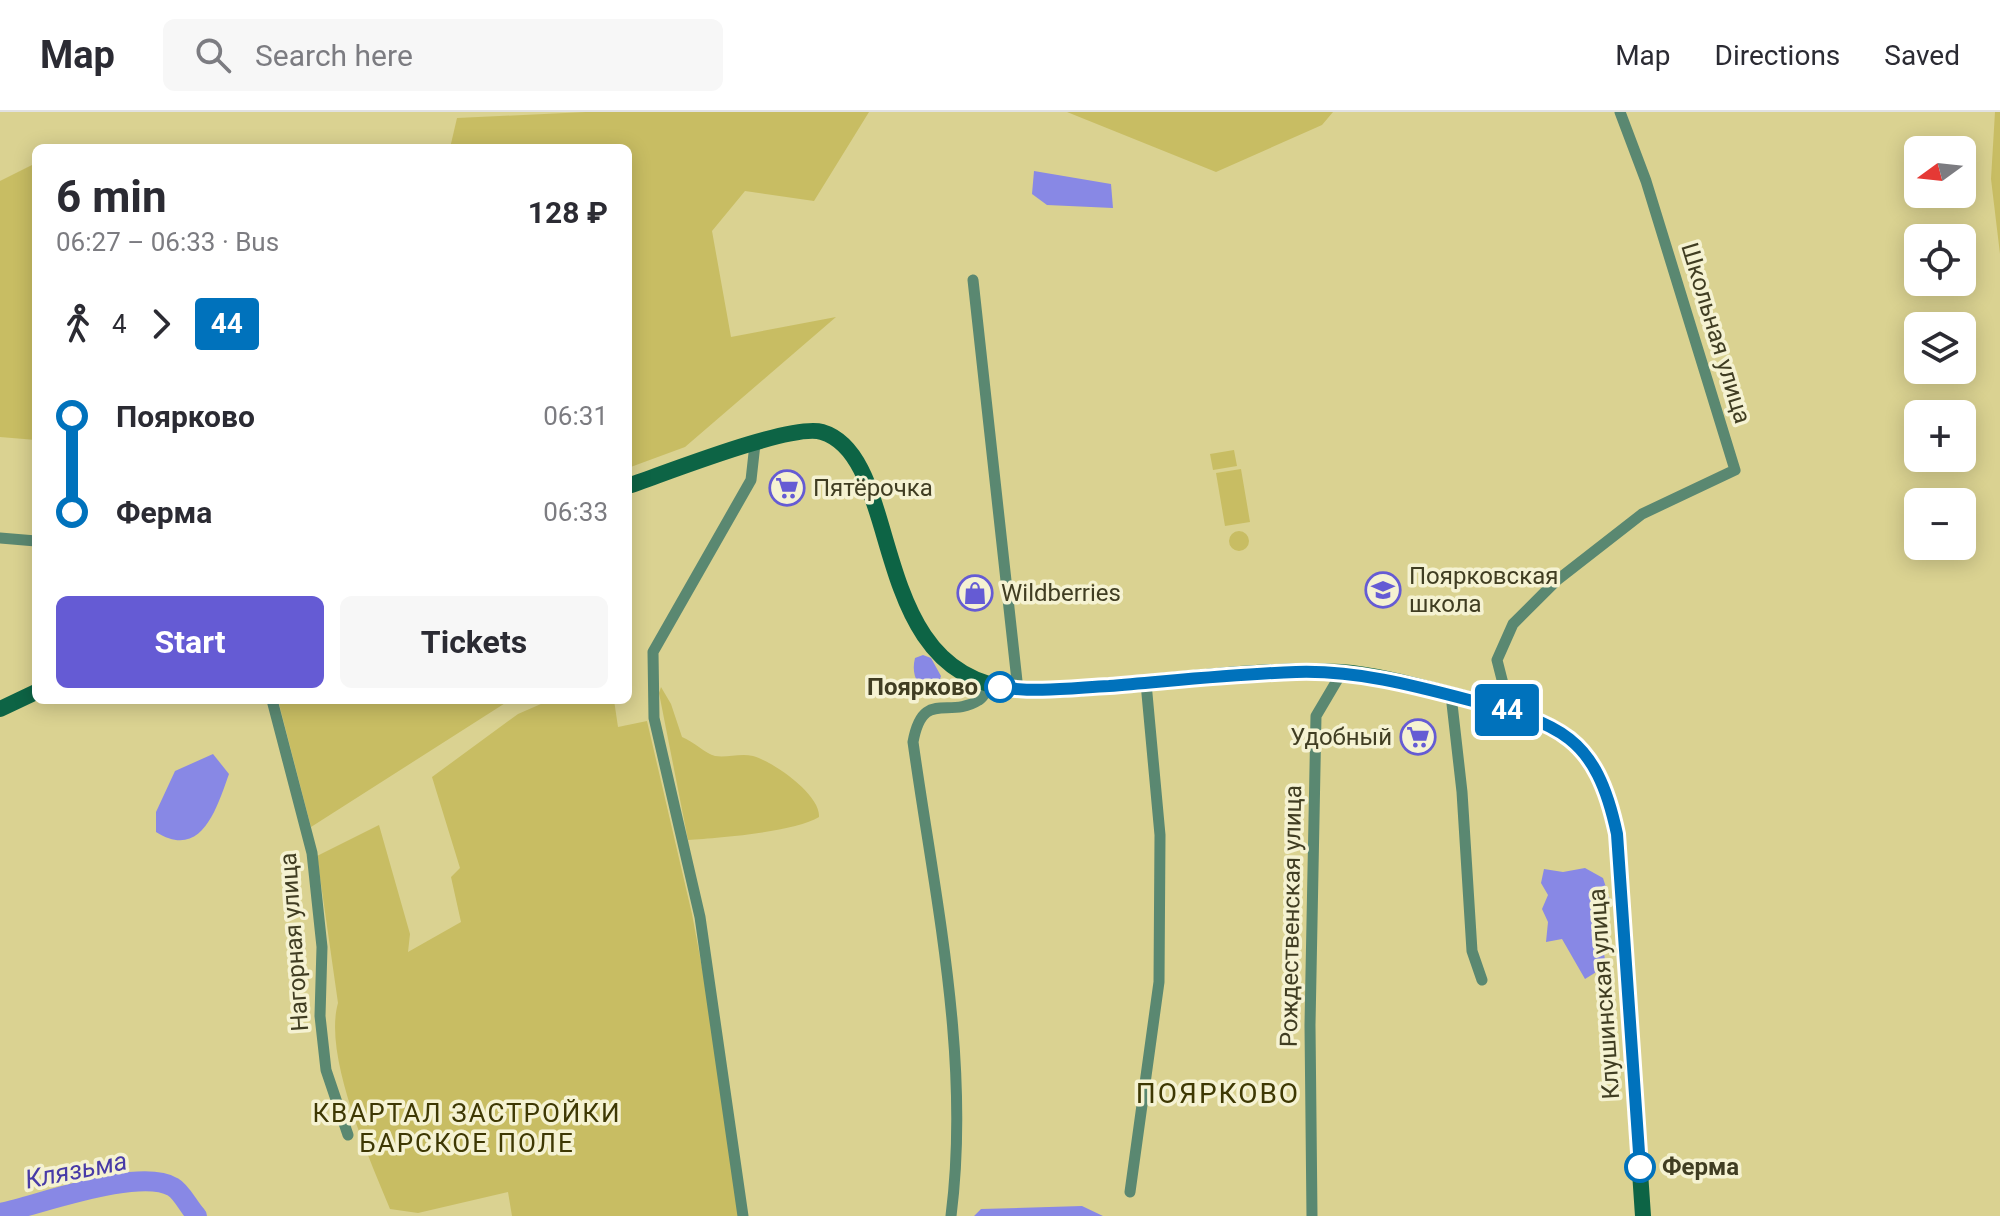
<!DOCTYPE html>
<meta charset="utf-8">
<style>
body{margin:0;font-family:Roboto,sans-serif;background:#f7f7f7;color:#2b2b33;height:100vh;display:flex;flex-direction:column;font-size:30px;white-space:nowrap}
*{box-sizing:border-box;margin:0}
p{font-size:26px;color:#7c7c81}
.icon{flex:none;width:44px;height:44px;fill:none;stroke:currentColor;stroke-width:2;stroke-linecap:round;stroke-linejoin:round}
.map{position:relative;flex:1;overflow:hidden}
.drawer{position:absolute;left:32px;top:32px;width:600px;height:560px;display:flex;flex-direction:column;background:#fff;border-radius:12px;box-shadow:0 4px 20px #0003}
.drawer>*{flex:none}
.badge{padding:0 16px;border-radius:6px;font-size:28px;line-height:52px}
.needle{width:52px;rotate:255deg}
.controls{position:absolute;left:1904px;top:24px;display:grid;gap:16px}
.controls a{display:grid;place-items:center;width:72px;height:72px;border-radius:12px;background:#fff;box-shadow:0 4px 20px #0003;font-size:40px}
.map>.badge{position:absolute;translate:-50% -50%;box-shadow:0 0 0 4px #fff}
.legs{display:flex;align-items:center;gap:12px;height:88px;padding:0 24px;font-size:26px}
.legs p{margin-inline-start:auto}
.overview{display:flex;align-items:center;justify-content:space-between;height:136px;padding:0 24px}
h1{font-size:44px;font-weight:700;line-height:60px}
.cta{display:flex;gap:16px;margin-top:auto;padding:16px 24px}
.cta a{flex:1;height:92px;border-radius:12px;background:#655bd4;color:#fff;font-size:32px;font-weight:700;line-height:92px;text-align:center}
.cta a+a{background:#f7f7f7;color:#2b2b33}
ul{padding:0 24px;list-style:none}
li{display:flex;align-items:center;gap:28px;height:96px;font-size:30px}
li i{display:grid;place-items:center;width:12px;height:100%;margin:0 10px;background:currentColor}
li i::after{content:'';width:20px;height:20px;margin:-10px;border:6px solid;border-radius:50%;background:#fff}
li p{margin-inline-start:auto}
li:first-child i{background:linear-gradient(#0000 50%,currentColor 0)}
li:last-child i{background:linear-gradient(currentColor 50%,#0000 0)}
header{display:flex;align-items:center;gap:48px;box-sizing:border-box;height:112px;padding:0 40px;background:#fff;border-bottom:2px solid #e1e1e2}
header strong{font-size:38px}
nav{display:flex;gap:44px;margin-inline-start:auto;font-size:28px}
.search{width:560px;height:72px;background:#f7f7f7;display:flex;align-items:center;gap:20px;box-sizing:border-box;padding:0 28px;border-radius:12px;color:#7c7c81;font-size:30px}
.map>svg:first-child{display:block}
</style>
<header>
<strong>Map</strong>
<div class="search"><svg class="icon" aria-label="search" viewBox="0 0 24 24"><circle cx="10" cy="10" r="6"/><path d="M15 15l6 6"/></svg>Search here</div>
<nav><a>Map</a><a>Directions</a><a>Saved</a></nav>
</header>
<div class="map">
<svg width="2000" height="1104" viewBox="0 0 2000 1104">
<rect width="100%" height="100%" fill="#dad291"/>
<path fill="#c8bd63" d="M586,0h283l-55,89 -69,-10 -33,40 19,106 105,-20 -151,130 -57,21v-320h-178l7,-30z
M1067,0h266l-11,13 -106,47z
M1995,0h5v142l-9,-75z
M36,51v277l-36,-3v-256z
M1234,338l3,16 -24,4 -3,-16z
M1241,357l9,53 -25,4 -9,-53z
M1229 429a10 10 0 1 1 20 0a10 10 0 1 1-20 0Z
M661,575l10,17 11,33c11,4 24,17 33,19 12,2 25,-3 38,0 21,6 68,39 66,61 -24,15 -100,21 -131,23l-29,-147z
M278,588h232l-199,127z
M550,588h64l4,27 29,-6 45,193 20,107 27,195h-227l-4,-24 -90,21 -28,-4c-21,-52 -67,-153 -52,-206l-21,-147 62,-31 31,109 -2,18 53,-30 -10,-45 9,-9 -28,-91 86,-63z"/>
<path fill="#8888e5" d="M1034,59l77,13 2,24 -66,-3 -15,-11z
M923,543l8,3 10,18 -3,10 -9,9c-12,-10 -18,-21 -14,-37z
M213,642l16,20c-12,33 -27,87 -73,58v-20l19,-41z
M1585,756l18,10 7,22 -11,22 7,44 -21,13 -23,-40 -16,3 2,-20 -6,-13 6,-14 -7,-12 3,-14 19,3z
M1082,1094l21,10h-129l7,-7z"/>
<g fill="none" stroke-linecap="round" stroke-linejoin="round">
<path stroke="#8888e5" stroke-width="20" d="M0,1101c39,-8 139,-46 173,-26 9,5 16,21 24,29"/>
<path stroke="#5a8871" stroke-width="11" d="M973,168l45,410
M0,426l36,3
M1451,583l11,97 10,159 10,29
M272,588l40,153 10,94 -2,69 6,54 22,65
M1510,599l-13,-51 16,-36 43,-43 86,-67 93,-44 -89,-289 -26,-69
M1130,1080l29,-210 1,-147 -14,-152
M743,1104l-43,-299 -46,-199 -1,-66 98,-172 4,-36
M951,1104c20,-158 -16,-317 -38,-474 10,-54 35,-22 66,-42 4,-2 9,-11 12,-15
M1312,1104l-2,-191 6,-309 26,-44"/>
<path stroke="#0d6445" stroke-width="16" d="M628,374c36,-12 163,-63 194,-54 84,25 41,245 194,257 30,3 62,-1 92,-3 77,-6 155,-18 233,-14 41,3 85,17 126,27 92,25 129,34 150,135l26,382
M0,597l36,-17"/>
</g>
<g fill="none" stroke-linecap="round" stroke-linejoin="round">
<defs>
<path id="line-1" d="M1000,575c36,6 72,1 109,-1 62,-5 125,-12 187,-14 59,-2 116,13 173,28 91,24 127,35 148,134l23,333"/>
</defs>
<use href="#line-1" stroke="#fff" stroke-width="18"/>
<use href="#line-1" stroke="#0072bc" stroke-width="12"/>
</g>
<defs>
<symbol id="supermarket-ring" viewBox="-11 -11 22 22"><circle r="9.5" fill="#f5f2d2" stroke="#655bd4" stroke-width="1.5"/><path d="M-6-5.5h2.5l.6 2H6L4.5 2H-2.5L-4.4-4H-6ZM-1.5 3.2a1.3 1.3 0 1 0 .1 0ZM3 3.2a1.3 1.3 0 1 0 .1 0Z" fill="#655bd4"/></symbol>
<symbol id="school-ring" viewBox="-11 -11 22 22"><circle r="9.5" fill="#f5f2d2" stroke="#655bd4" stroke-width="1.5"/><path d="M0-5L7-2L0 1L-7-2ZM-4 1L0 2.5L4 1V4Q0 6-4 4Z" fill="#655bd4"/></symbol>
<symbol id="shop-ring" viewBox="-11 -11 22 22"><circle r="9.5" fill="#f5f2d2" stroke="#655bd4" stroke-width="1.5"/><path d="M-5-2.5h2.3a2.7 3.5 0 0 1 5.4 0H5L5.5 6h-11ZM-1.5-2.5h3a1.5 2.3 0 0 0-3 0Z" fill="#655bd4"/></symbol>
</defs>
<g fill-rule="evenodd">
<use href="#supermarket-ring" x="767" y="356" width="40" height="40"/>
<use href="#school-ring" x="1363" y="458" width="40" height="40"/>
<use href="#shop-ring" x="955" y="461" width="40" height="40"/>
<use href="#supermarket-ring" x="1398" y="605" width="40" height="40"/>
</g>
<g fill="#fff" stroke="#0072bc" stroke-width="4">
<circle cx="1000" cy="575" r="14"/>
<circle cx="1640" cy="1055" r="14"/>
</g>
<g text-anchor="middle" dominant-baseline="central" stroke-width="7" stroke-linejoin="round" paint-order="stroke">
<g font-size="24" fill="#403d22" stroke="#f5f2d2">
<text transform="translate(1716 221) rotate(73)">Школьная улица</text>
<text transform="translate(1291 804) rotate(-89)">Рождественская улица</text>
<text transform="translate(294 830) rotate(-94)">Нагорная улица</text>
<text transform="translate(1604 882) rotate(-94)">Клушинская улица</text>
</g>
<g font-size="24" fill="#403d22" stroke="#f5f2d2" text-anchor="start">
<text x="813" y="376">Пятёрочка</text>
<text x="1409" y="464">Поярковская<tspan x="1409" dy="28">школа</tspan></text>
<text x="1001" y="481">Wildberries</text>
<text x="1392" y="625" text-anchor="end">Удобный</text>
</g>
<g font-size="24" font-weight="bold" fill="#403d22" stroke="#f5f2d2" text-anchor="end">
<text x="978" y="575">Поярково</text>
<text x="1662" y="1055" text-anchor="start">Ферма</text>
</g>
<g font-size="26" letter-spacing="2" fill="#3e3803" stroke="#f5f2d2">
<text x="467" y="1001">КВАРТАЛ ЗАСТРОЙКИ<tspan x="467" dy="30">БАРСКОЕ ПОЛЕ</tspan></text>
</g>
<g font-size="26" font-style="italic" fill="#483ba7" stroke="#f5f2d2">
<text transform="translate(76 1058) rotate(-11)">Клязьма</text>
</g>
<g font-size="28" letter-spacing="2" fill="#3e3803" stroke="#f5f2d2">
<text x="1218" y="981">ПОЯРКОВО</text>
</g>
</g>
</svg>
<div class="controls">
<a><svg class="needle" viewBox="-14 -14 28 28"><path d="M0-13l5 13h-10z" fill="#e53935"/><path d="M0 13l5-13h-10z" fill="#7c7c81"/></svg></a>
<a><svg class="icon" aria-label="locate" viewBox="0 0 24 24"><circle cx="12" cy="12" r="6"/><path d="M12 2v4M12 18v4M2 12h4M18 12h4"/></svg></a>
<a><svg class="icon" aria-label="layers" viewBox="0 0 24 24"><path d="M12 4l9 5-9 5-9-5zM3 14l9 5 9-5"/></svg></a>
<a>+</a>
<a>−</a>
</div>
<b class="badge" style="left:1507px;top:598px;background:#0072bc;color:#fff">44</b>
<section class="drawer">
<div class="overview"><div><h1>6 min</h1><p>06:27 – 06:33 · Bus</p></div><b>128 ₽</b></div>
<div class="legs"><svg class="icon" aria-label="walk" viewBox="0 0 24 24"><circle cx="13" cy="4" r="2"/><path d="M13 8l-2 6 4 7M11 14l-3 7M7 12l3-4h3l4 4"/></svg>4<svg class="icon" aria-label="forward" viewBox="0 0 24 24"><path d="M9 5l7 7-7 7"/></svg><b class="badge" style="background:#0072bc;color:#fff">44</b></div>
<ul>
<li><i style="color:#0072bc"></i><b>Поярково</b><p>06:31</p></li>
<li><i style="color:#0072bc"></i><b>Ферма</b><p>06:33</p></li>
</ul>
<div class="cta"><a>Start</a><a>Tickets</a></div>
</section>
</div>
